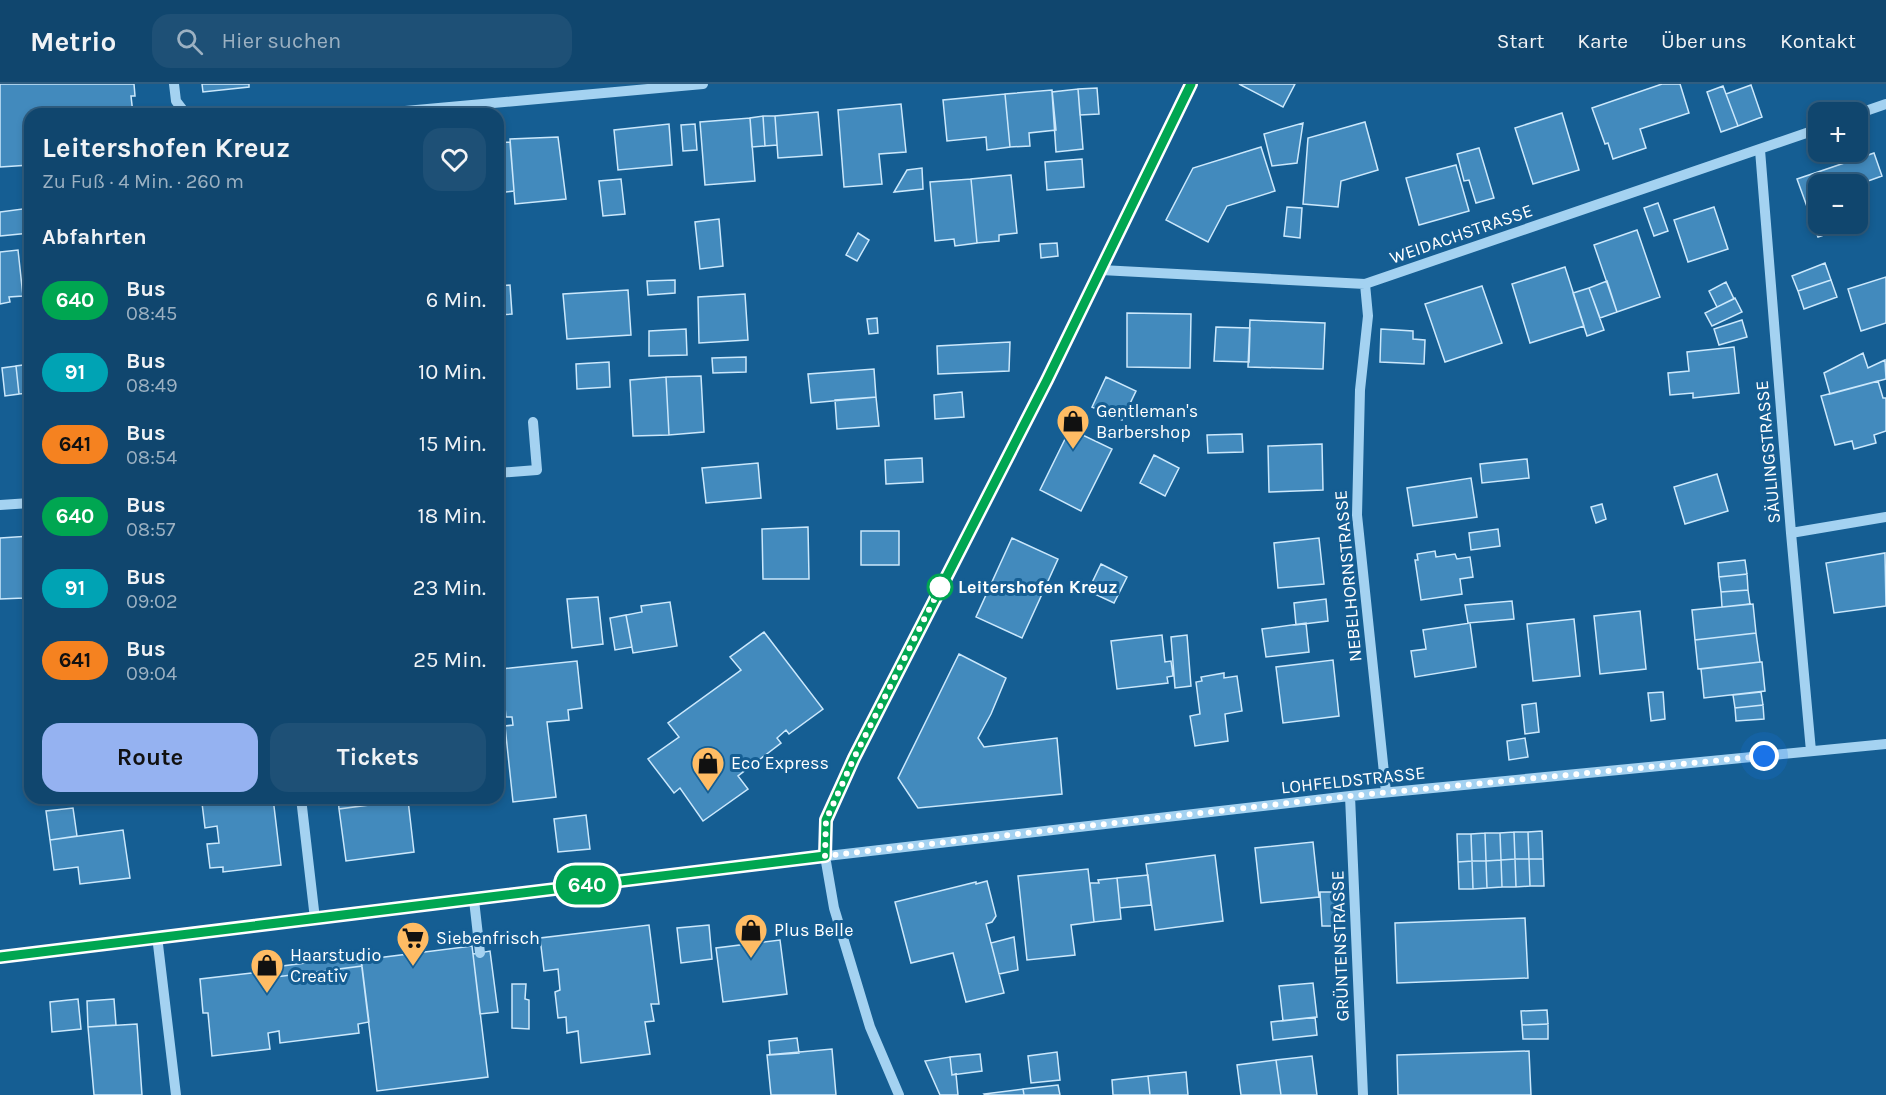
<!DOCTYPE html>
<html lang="de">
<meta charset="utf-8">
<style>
body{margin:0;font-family:Karla,sans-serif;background:#1e5076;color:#f1f3f6;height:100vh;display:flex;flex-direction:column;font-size:22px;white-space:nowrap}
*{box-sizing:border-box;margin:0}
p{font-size:20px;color:#9cb1c2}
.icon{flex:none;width:33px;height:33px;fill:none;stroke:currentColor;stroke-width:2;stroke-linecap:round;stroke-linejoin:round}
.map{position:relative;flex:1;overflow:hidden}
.sheet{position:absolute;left:24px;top:24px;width:480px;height:696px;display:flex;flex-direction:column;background:#10466e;border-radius:18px;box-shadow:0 3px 9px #0003,0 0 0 2px #305e81}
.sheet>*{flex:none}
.badge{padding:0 12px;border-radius:20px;font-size:21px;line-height:39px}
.tools{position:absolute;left:1808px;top:18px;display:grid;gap:12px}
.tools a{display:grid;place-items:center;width:60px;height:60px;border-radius:12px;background:#10466e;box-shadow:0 3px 9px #0003,0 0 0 2px #305e81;font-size:30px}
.you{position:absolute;width:30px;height:30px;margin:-15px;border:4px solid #fff;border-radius:50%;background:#1a73e8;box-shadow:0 0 0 9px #1a73e833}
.map>.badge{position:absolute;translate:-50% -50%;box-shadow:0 0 0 3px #fff}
h2{padding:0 18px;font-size:22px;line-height:54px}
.round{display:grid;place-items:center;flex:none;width:63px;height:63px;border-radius:18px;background:#1e5076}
.overview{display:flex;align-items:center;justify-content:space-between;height:102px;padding:0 18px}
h1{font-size:28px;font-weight:700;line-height:45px}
.cta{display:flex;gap:12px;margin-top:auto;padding:12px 18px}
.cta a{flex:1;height:69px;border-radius:18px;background:#95b2f1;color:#111;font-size:24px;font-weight:700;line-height:69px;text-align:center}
.cta a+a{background:#1e5076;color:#f1f3f6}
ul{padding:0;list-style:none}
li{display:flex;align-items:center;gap:18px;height:72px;padding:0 18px}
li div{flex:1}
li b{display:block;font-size:22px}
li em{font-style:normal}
li .badge{min-width:66px;font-weight:700;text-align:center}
header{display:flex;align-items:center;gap:36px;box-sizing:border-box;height:84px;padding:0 30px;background:#10466e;border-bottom:2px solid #305e81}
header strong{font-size:28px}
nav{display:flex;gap:33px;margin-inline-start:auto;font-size:21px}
.search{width:420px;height:54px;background:#1e5076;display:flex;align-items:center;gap:15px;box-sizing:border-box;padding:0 21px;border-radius:18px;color:#9cb1c2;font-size:22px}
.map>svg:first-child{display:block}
</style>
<header>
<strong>Metrio</strong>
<div class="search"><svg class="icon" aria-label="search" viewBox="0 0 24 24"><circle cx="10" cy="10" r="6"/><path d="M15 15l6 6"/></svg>Hier suchen</div>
<nav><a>Start</a><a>Karte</a><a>Über uns</a><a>Kontakt</a></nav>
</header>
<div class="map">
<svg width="1886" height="1011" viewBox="0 0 1886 1011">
<rect width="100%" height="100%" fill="#155e93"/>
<path fill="#428abd" stroke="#cbe8fc" stroke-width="1.5" d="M0,0h134l1,12h-4l2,18h-103v51l-30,2z
M202,0h47v3l-46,5z
M1239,0h56l-12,23z
M1662,0h18l9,29 -49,16 6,19 -33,11 -5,-16 -3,1 -13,-36z
M1751,1l11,32 -24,9 -12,-32z
M1723,2l15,40 -17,6 -14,-40z
M1097,4l2,26 -19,1 -2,-26z
M1078,5l5,60 -27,3 -4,-60z
M1052,6l4,40 -27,3 1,13 -20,1 -5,-53z
M1005,10l5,53 -23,3 -1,-13 -39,4 -4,-41z
M901,20l5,48 -27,2 3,30 -38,3 -6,-77z
M818,28l4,43 -44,3 -3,-42z
M1562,29l17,57 -46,14 -18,-56z
M763,32l2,30 -13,1 -2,-29z
M763,32h12l2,29 -12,1z
M750,34l5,63 -50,4 -5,-63z
M1365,38l13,48 -37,11 -3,26 -35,-3 5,-66z
M1303,39l-6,40 -25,3 -8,-32z
M669,40l3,41 -54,5 -4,-40z
M695,40l2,26 -14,1 -2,-26z
M558,53l8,62 -51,5 -5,-65z
M510,58l4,49 -16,2v-50z
M1261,63l14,44 -48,15 -19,36 -42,-22 27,-52z
M1479,64l15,50 -18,5 -7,-23 -5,1 -7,-27z
M1874,69l8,23 -25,9 -39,-1v40h39v-8l2,7 -41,14 -21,-58z
M1082,75l2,28 -37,3 -2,-28z
M1456,81l13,46 -50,14 -13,-47z
M922,84l1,21 -29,3 13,-22z
M1011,91l6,58 -18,2v6l-22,2 -6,-64z
M621,95l4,35 -22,2 -4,-35z
M971,95l6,64 -22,3 -1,-7 -19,2 -5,-59z
M1658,119l10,28 -14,5 -10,-28z
M1287,123l15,1 -2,30 -16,-2z
M1714,123l14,42 -40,13 -14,-42z
M30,124v25l-30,3v-24z
M719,135l4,47 -23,3 -5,-47z
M1637,146l23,67 -43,15 -23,-67z
M858,149l11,7 -12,21 -11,-6z
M1057,159l1,13 -17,2 -1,-14z
M18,166l5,46 -14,1 1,5 -10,2v-52z
M1825,179l6,17 -33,11 -6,-15z
M1565,183l19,59 -54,17 -18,-59z
M1886,193v46l-25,8 -13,-42z
M675,196v13l-27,2 -1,-14z
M1831,196l6,17 -33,12 -6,-18z
M1607,197l10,31 -17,6 -11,-30z
M1726,198l8,17 -17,8 -8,-16z
M510,201l2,29 -14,1v-29z
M1482,202l20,57 -57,19 -20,-58z
M1589,204l15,42 -17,6 -14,-43z
M628,206l3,45 -64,4 -4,-45z
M745,210l3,46 -49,3 -1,-46z
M1735,214l7,14 -30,14 -7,-13z
M1127,229l64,1 -1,54 -63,-1z
M877,234l1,15 -9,1 -2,-15z
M1250,236l75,3 -2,46 -75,-2z
M1742,236l5,17 -28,8 -5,-16z
M1216,243l34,1 -1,34 -35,-1z
M686,245l1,26 -38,1v-25z
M1381,245l32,2v8l12,1 -1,24 -44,-2z
M1010,258l-1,29 -71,3 -1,-28z
M1734,263l5,46 -46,5v-5l-23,2 -2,-22 21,-2 -2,-19z
M1863,269l5,15 17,-8 1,19 -56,15 -6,-21z
M746,273v15l-33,1 -1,-15z
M609,278l1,25 -33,2 -1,-25z
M30,280v29l-11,1 -3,-28z
M16,282l3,28 -14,2 -3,-28z
M874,285l2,28 -65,6 -3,-29z
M701,292l3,56 -35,3 -3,-58z
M666,293l3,58 -36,1 -3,-56z
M1106,293l30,14 -14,29 -30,-13z
M1878,297l5,17h3v33l-12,4 2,8 -22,6 -2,-8 -17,4 -14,-49z
M962,308l2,25 -29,2 -1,-24z
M876,313l3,29 -42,3 -2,-29z
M1070,345l42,20 -31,62 -41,-21z
M1242,350l1,18 -35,1 -1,-18z
M1322,360l1,46 -54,2 -1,-46z
M1154,371l25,13 -14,28 -25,-13z
M922,374l1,24 -37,2 -1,-24z
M1527,375l2,19 -47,5 -2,-19z
M758,379l3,35 -55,5 -4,-35z
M1717,390l11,37 -43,13 -11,-37z
M1471,394l6,39 -64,9 -6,-38z
M1602,420l4,15 -10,4 -5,-16z
M808,443l1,52h-46l-1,-50z
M1498,445l2,17 -29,4 -2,-17z
M861,447h38v34h-38z
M30,452v46h-7l1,16 -24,1v-61z
M1012,454l46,21 -36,79 -46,-21z
M1319,454l5,46 -46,4 -4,-45z
M1435,467l1,6 19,-3 2,5 13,-2 3,20 -13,2 2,15 -41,6 -6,-40h3l-1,-6z
M1885,469l1,53 -52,7 -8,-50z
M1745,476l2,14 -28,3 -1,-14z
M1101,480l26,13 -13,26 -26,-12z
M1747,490l1,16 -27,2 -2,-15z
M1748,506l2,14 -28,3 -1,-15z
M598,513l5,47 -31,4 -5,-49z
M1326,515l2,22 -32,4 -2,-22z
M1512,517l2,18 -46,4 -3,-18z
M670,518l7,44 -44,7 -7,-38 16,-3 -1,-6z
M1753,520l3,29 -61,7 -3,-30z
M1640,527l6,58 -46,5 -6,-58z
M626,531l6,32 -17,3 -5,-32z
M1574,535l6,57 -47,5 -6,-57z
M1306,539l3,29 -43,5 -4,-28z
M1470,539l6,44 -61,10 -4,-26 15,-2 -3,-19z
M764,548l59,77 -34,25 -3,-4 -9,8 4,5 -43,33 10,13 -45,32 -23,-33 -6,5 -26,-34 31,-22 -11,-14 73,-53 -11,-13z
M1756,549l4,29 -62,7 -3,-29z
M1162,551l3,27 6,-1 2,15 -6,1 1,6 -51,6 -6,-48z
M1187,551l4,51 -16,2 -4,-51z
M959,570l47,24 -15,36 -13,24 6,9 73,-9 5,56 -144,14 -20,-30z
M1333,576l6,56 -56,7 -7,-56z
M577,577l5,47 -14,2 1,10 -22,2 9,75 -43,5 -8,-76 8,-1 -1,-8h-6l-5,-48z
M1760,578h2l3,29 -61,7 -3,-29z
M1224,589v5l13,-2 5,35 -17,3 3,27 -33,5 -5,-30 10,-2 -4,-32 6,-1 -1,-4z
M1663,608l2,27 -14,2 -3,-28z
M1761,608l2,13 -28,3 -2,-13z
M1536,619l3,29 -14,2 -3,-29z
M1763,621l1,14 -28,2 -1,-13z
M1525,654l3,19 -19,3 -2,-19z
M214,714h59l8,67 -58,7v-5l-13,1 -3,-24 12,-1 -2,-17 -12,2 -3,-25 13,-1z
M338,714h81l-80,11z
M408,716l6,52 -68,9 -7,-52z
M73,724l4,28 -27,4 -4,-29z
M586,731l4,34 -32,3 -4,-33z
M123,746l7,48 -50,6 -2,-17 -24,3 -4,-30z
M1542,747l1,28h-14l-1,-27z
M1514,748l1,27 -14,1 -1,-27z
M1514,748h14l1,27h-14z
M1485,749l1,28h-14l-1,-27z
M1485,749h15l1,27 -15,1z
M1457,750h14l1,27 -14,1z
M1313,758l6,55 -58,6 -6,-55z
M1215,771l8,66 -68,9 -9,-66z
M1515,775l1,28h-14l-1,-27z
M1515,775h14l1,27 -14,1z
M1529,775h14l1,27h-14z
M1501,776l1,27 -15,1 -1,-27z
M1472,777l1,28h-14l-1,-27z
M1472,777h14l1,27 -14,1z
M1088,785l6,53 -23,3 4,30 -48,5 -9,-84z
M1148,791l3,30 -31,3 -3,-30z
M1117,794l4,41 -27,3 -4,-39h9l-1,-3z
M987,797l9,35 -4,6 -6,2 18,69 -38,9 -13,-49 -42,10 -16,-61 81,-20v2z
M1320,808h14l1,34h-13z
M1525,834l3,60 -131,5 -2,-60z
M649,841l10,79h-8l3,17 -9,1 5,32 -69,9 -3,-32 -11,2 -1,-16 -8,1 -3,-26 5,-2 -2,-21 -14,2 -4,-33z
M709,841l3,34 -31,4 -4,-35z
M1014,853l4,33 -19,4 -8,-31z
M780,856l7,54 -64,8 -7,-54z
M472,862l16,131 -111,14 -16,-131z
M490,867l8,61 -18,2 -7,-60z
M360,872l2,10 -102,13 -1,-10z
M362,882l7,56 -11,2 1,9 -79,10 -1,-12 -11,2 2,16 -58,7 -4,-43h-5l-3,-34 60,-7v7z
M1313,899l4,34 -34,4 -4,-35z
M512,900h14l-1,15 4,1v29l-17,-1z
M78,915l3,30 -29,3 -2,-30z
M114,915l2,26 -28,2 -1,-26z
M1547,926l1,14 -26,1 -1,-14z
M1315,933l2,18 -44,5 -2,-18z
M137,940l5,71h-48l-6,-68z
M1548,940v15h-25l-1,-14z
M797,954l2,15 -29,2 -1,-14z
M832,965l4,46h-65l-4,-40z
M1529,967l2,44h-133l-1,-40z
M1057,968l3,28 -29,3 -3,-27z
M980,970l2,17 -30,4 -2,-18z
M1312,972l5,39h-36l-5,-35z
M950,973l2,18 4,-1 2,21h-18l-15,-34z
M1276,976l5,35h-40l-4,-30z
M1186,988l2,23h-38l-2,-19z
M1148,992l2,19h-37l-1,-15z
M1058,1001l2,10h-36l-1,-6z
M1023,1005l1,6h-39l-1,-1z"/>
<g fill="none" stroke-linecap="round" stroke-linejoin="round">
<path stroke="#a4d2f1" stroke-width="10" d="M174,0l2,17 10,13
M372,30l331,-30
M1857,30l29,-10
M1760,66l31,383 20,218
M1101,186l264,14 453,-155
M1365,200l3,32 -8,74 -3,125 29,277
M498,389l39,-3 -4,-48
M0,421l30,-2
M1791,449l95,-16
M1350,712l13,299
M301,714l14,121
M474,816l6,53
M157,852l19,159
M0,873l757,-93 593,-68 536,-52
M899,1011l-29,-68 -36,-119 -9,-52 2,-36 27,-62 193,-378 144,-296"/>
</g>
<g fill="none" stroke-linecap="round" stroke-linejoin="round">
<defs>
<path id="line" d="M0,873c275,-34 550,-68 825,-101l1,-36 28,-62 193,-378 144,-296"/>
</defs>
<use href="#line" stroke="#fff" stroke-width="14"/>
<use href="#line" stroke="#00a651" stroke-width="9"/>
<path stroke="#fff" stroke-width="6" stroke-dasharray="0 10.8" d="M940,503l2,-3 -88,174 -28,62 -1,36 525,-60 414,-40"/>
</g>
<defs>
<symbol id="shop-pin" viewBox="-11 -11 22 30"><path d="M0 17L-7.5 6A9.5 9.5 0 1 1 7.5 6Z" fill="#ffbc64" stroke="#155e93"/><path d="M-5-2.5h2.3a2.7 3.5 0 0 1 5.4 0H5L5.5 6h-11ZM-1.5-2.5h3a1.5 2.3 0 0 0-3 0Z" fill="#111"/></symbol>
<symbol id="supermarket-pin" viewBox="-11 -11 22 30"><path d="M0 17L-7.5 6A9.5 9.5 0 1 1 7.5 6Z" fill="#ffbc64" stroke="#155e93"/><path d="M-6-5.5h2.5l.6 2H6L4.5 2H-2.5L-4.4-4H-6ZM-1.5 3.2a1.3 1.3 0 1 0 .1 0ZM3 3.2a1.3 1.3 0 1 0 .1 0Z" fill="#111"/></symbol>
</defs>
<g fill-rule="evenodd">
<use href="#shop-pin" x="1054" y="318" width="38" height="52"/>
<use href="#shop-pin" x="689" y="660" width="38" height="52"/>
<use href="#shop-pin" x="732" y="827" width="38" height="52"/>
<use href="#supermarket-pin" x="394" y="835" width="38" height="52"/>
<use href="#shop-pin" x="248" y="862" width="38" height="52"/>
</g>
<circle fill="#fff" stroke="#00a651" stroke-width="3" cx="940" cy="503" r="12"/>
<g text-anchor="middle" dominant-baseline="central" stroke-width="6" stroke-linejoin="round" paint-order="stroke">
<g font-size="18" fill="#fff" stroke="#155e93">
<text transform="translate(1461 150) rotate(-19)">WEIDACHSTRASSE</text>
<text transform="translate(1768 368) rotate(-95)">SÄULINGSTRASSE</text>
<text transform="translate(1348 492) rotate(-95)">NEBELHORNSTRASSE</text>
<text transform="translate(1353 696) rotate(-6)">LOHFELDSTRASSE</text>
<text transform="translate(1340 862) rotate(-92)">GRÜNTENSTRASSE</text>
</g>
<g font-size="18" fill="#fff" stroke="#155e93" text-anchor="start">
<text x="1096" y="327">Gentleman's<tspan x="1096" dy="21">Barbershop</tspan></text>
<text x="731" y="679">Eco Express</text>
<text x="774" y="846">Plus Belle</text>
<text x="436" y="854">Siebenfrisch</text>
<text x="290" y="871">Haarstudio<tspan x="290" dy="21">Creativ</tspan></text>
</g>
<g font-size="18" font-weight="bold" fill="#fff" stroke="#155e93" text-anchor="start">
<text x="958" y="503">Leitershofen Kreuz</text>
</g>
</g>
</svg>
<div class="tools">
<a>+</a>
<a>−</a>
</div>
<div class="you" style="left:1764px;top:672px"></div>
<b class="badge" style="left:587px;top:801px;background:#00a651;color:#fff">640</b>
<section class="sheet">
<div class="overview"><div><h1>Leitershofen Kreuz</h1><p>Zu Fuß · 4 Min. · 260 m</p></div><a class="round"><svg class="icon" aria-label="heart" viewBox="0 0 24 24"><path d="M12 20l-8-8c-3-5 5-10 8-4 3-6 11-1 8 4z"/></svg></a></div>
<h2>Abfahrten</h2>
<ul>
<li><span class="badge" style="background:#00a651;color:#fff">640</span><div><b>Bus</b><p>08:45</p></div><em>6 Min.</em></li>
<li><span class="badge" style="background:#00a3b4;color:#fff">91</span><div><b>Bus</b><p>08:49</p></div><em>10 Min.</em></li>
<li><span class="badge" style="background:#f58220;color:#111">641</span><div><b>Bus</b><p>08:54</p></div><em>15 Min.</em></li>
<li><span class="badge" style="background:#00a651;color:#fff">640</span><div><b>Bus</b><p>08:57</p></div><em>18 Min.</em></li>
<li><span class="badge" style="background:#00a3b4;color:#fff">91</span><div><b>Bus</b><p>09:02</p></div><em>23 Min.</em></li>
<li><span class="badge" style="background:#f58220;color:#111">641</span><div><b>Bus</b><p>09:04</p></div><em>25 Min.</em></li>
</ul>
<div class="cta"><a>Route</a><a>Tickets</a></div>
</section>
</div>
